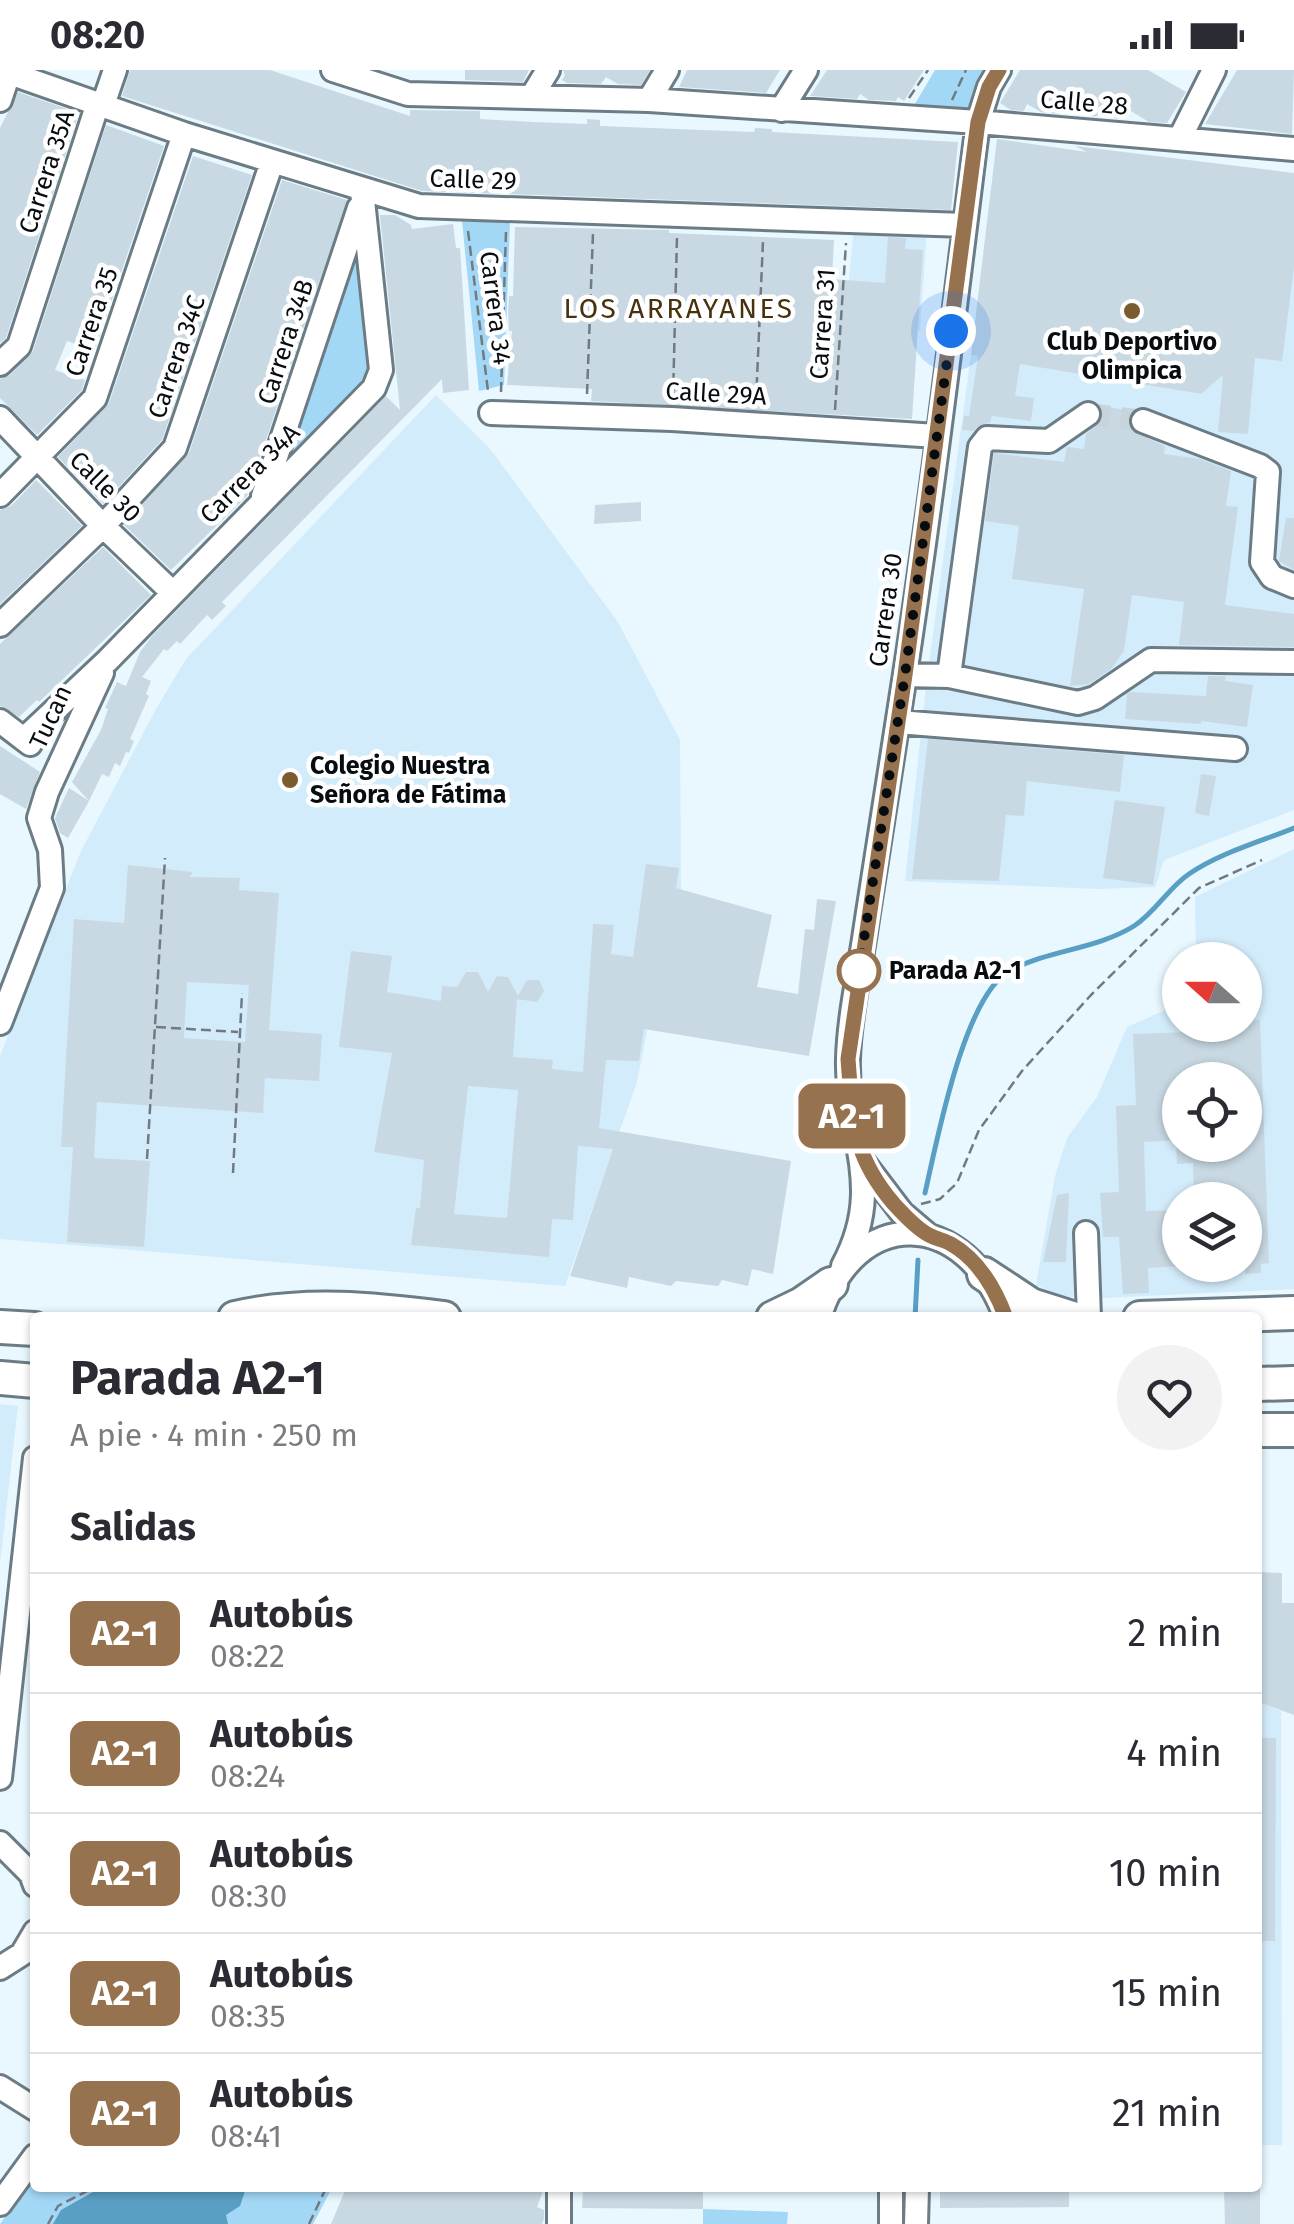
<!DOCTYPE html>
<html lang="es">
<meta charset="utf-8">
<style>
body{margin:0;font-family:"Fira Sans",sans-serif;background:#f2f2f3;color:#2b2b33;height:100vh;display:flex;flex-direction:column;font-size:38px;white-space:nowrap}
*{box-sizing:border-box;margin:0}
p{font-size:32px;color:#7c7c81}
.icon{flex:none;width:55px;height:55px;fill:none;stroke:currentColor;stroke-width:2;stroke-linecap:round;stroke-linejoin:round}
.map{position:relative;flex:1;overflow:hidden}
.side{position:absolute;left:30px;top:1242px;width:1232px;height:880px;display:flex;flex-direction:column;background:#fff;border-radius:10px;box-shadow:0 2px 8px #0004}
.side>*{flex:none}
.badge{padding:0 20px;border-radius:15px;font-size:35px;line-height:65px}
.needle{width:65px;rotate:291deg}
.buttons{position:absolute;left:1162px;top:872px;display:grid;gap:20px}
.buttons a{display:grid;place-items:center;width:100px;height:100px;border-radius:50%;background:#fff;box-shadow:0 2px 8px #0004;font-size:50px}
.you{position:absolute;width:50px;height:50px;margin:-25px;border:8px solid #fff;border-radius:50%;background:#1a73e8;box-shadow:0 0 0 15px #1a73e833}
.map>.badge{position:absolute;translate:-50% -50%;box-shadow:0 0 0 5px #fff}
h2{padding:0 40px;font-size:38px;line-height:90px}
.round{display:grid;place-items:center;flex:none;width:105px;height:105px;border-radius:52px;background:#f2f2f3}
.summary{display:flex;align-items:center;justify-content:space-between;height:170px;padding:0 40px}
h1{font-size:48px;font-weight:700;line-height:75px}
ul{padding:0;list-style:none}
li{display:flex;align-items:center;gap:30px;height:120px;padding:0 40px;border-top:2px solid #e1e1e2}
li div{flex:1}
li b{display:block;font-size:38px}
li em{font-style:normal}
li .badge{min-width:110px;font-weight:700;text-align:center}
.status{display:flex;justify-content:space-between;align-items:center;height:70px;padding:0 50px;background:#fff;direction:ltr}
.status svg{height:28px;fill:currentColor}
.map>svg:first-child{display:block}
</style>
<div class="status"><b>08:20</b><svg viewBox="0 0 49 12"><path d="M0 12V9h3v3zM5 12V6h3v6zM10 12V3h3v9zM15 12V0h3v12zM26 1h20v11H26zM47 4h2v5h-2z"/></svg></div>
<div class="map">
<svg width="1294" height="2154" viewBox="0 0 1294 2154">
<rect width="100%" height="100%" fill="#e9f7ff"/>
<path fill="#d3ecfb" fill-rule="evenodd" d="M854,156l73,2 -7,103h-37l-41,24z
M1294,197v543l-130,50 -9,27 -57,2 -193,-8 22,-204 44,-322 230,39 39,-38z
M436,325l55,55 127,172 62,118 1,150 -15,45 -29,147 -72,204 -565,-47v-183l81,-205 75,-142 30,-50z
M1294,779v440l-212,10 -23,-4 -23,-10 19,-109 12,-38 30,-41 30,-70 50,-22 3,-5v25h65v-65h-52l3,-11 -1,-52zM1180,1010h65v65h-65zM1180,1130h65v65h-65z
M0,1334l18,2 -18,158z
M1258,1632l23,9 1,434h-24z"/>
<path fill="#a2d8f6" d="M935,0h56l-19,41 -60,-2z
M358,151l18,148 -6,17 -94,84z
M462,151l48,1 -6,163 -25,6z
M35,2104v14h297l-19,36h-313z
M703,2139l85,3 -1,12h-84z"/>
<path fill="#599fc4" d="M100,2118h146l-6,18 -14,9 2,9h-175l8,-14z"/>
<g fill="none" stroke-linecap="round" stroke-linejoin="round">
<path stroke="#599fc4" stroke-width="5" d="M925,1123c12,-52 39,-199 86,-223 38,-20 86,-21 123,-44 22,-14 34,-38 55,-52 31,-21 70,-32 105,-46
M915,1248l3,-58"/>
</g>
<path fill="#c8d9e3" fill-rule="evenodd" d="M130,0h140l140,46v-6l70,1v8l53,3 54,2v-5l13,1v6l154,6 1,-4 17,1v3l186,10 -7,68 -529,-19 -300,-95z
M465,0h64l-6,12 -58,-2z
M563,0h87l-9,15 -23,-1 -12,-7 -5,7 -34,-1 -5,-3 3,-5z
M687,0h93l-14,23 -87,-6z
M827,0h97l-20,31 -6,-4 -2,4 -27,-1 -9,-6 -3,5 -47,-3z
M1020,0h128l38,22 -19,31 -18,-1 -25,-15 -7,12 -16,-5 -7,3 -12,-7 -3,6 -17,-6 -2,4 -19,-2 -14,-8 -3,7 -13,-1 -11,-7z
M1237,0h57l-2,64 -87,-10z
M18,22l61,21 -73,225 -6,5v-215z
M106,55l58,21 -69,204 -28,-9 -12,29 30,10 -3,10 -45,45 -37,-37v-19l10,-4 23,-24z
M997,69l90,13 -12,-6 219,27v94l-12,94 -27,-3 -7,76 -30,-2 5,-57 -22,19 -181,-30 -5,32 19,2 -3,23 -39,-5 -2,7 -10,2 -7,6 -11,-1 2,-14h5l9,-60 -7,-1z
M193,86l59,19 -90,265 -59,64 -45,-47 51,-54z
M282,110l65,20 -100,296 -76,74 -47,-45 65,-72z
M380,145h15l16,10 1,4 41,-5 3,24h4l9,142 -26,3 -1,-14 -220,223 4,4 -14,14 -5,-5 -27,29 -3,-3 -10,10 -3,-2 -22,28 9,4 -5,13 3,2 -19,43 4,2 -5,12 -3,-1 -6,14 -5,-3 -6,14 -7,-3 -13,27 -17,-19 29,-52 7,-21 -3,-1 12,-26 9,4 14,-34 12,-16 234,-240 14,14z
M515,157l154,3v3l165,7 -2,39 53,4 3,-46 18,1 -1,11 18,1 -11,169 -321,-18 1,-12 -85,-4 5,-54h-3l-1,-19 1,-16h4z
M1101,336l32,5 -5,11 3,8 34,16 -1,8 36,5 31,12 -5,35 12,1 -13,98 69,9v33l-115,-2 5,-43 -52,-7 -8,56 -13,18 -22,15 -19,2 14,-97 -72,-10 7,-53 -34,-5 9,-68 70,9 3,-15 17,2 2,-15 16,-15z
M36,410l46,46 -82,78v-94l11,-4z
M641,432v19l-47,3 1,-19z
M1286,448h8v52l-15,-9z
M103,477l48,48 -112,107 -2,-2 -18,17 -19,-11v-62z
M1208,606h18l-1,5 28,4 -6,42 -46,-6v3l-76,-5 2,-25 3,-2 76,4z
M928,669l196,16 -4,37 -93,-11 -3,35 -18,-1 -7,66 -87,-2z
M0,676l40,26 -14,37 -26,-15z
M1201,704l15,2 -7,40 -14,-3z
M69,718l20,13 -21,37 -8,-5 -5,-15z
M1115,730l50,7 -12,78 -50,-7z
M646,794l33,4 -3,20 96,27 -15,72 41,7 7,-65 9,1 3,-31 19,2 -27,155 -165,-27 -5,32 -33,-1 -7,68 192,33 -18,113 -21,-5 -4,17 -26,-6 -4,6 -42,-5 -5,5 -42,-9 -2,11 -57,-12 43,-127 -35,-3 -5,74 -21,-1 -3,38 -138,-12 5,-37h4l4,-48 -50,-8 18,-99 -53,-6 12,-96 41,5 -5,36 54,9 1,-15 15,1 9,-15h12l10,20 9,-16 11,1 10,19 9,-16h12l5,11 -7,11 -20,-3 -4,58 40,3 -1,9 31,3 10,-148 21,1 -3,29 22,3zM468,1016l50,4 -11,128 -53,-4z
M128,795l65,7 -4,5 51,1 -1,12 40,3 -10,137 53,4 -3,47 -54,-3 -2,35 -166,-11 -3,56 56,3 -6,86 -77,-5 6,-95h-12l13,-228 50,4zM187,912l62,3 -4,57 -61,-4z
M1260,950l9,243 -8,1v9l-16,1v-74h-51l-1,-37 -16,1 -1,-19h69v-65h-65v60l-36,2 2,69 34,-1v56l-32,2 1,25 -26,1 -4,-57h-16l-3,-44 19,-1 -3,-86 20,-1 -3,-71 55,-2 -1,-7h58v-4z
M1069,1123l-3,69h-23l14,-67z
M1258,1502l24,1v30h12v112l-36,-13z
M1258,1668h18l-1,203h-17z
M346,2118h198l-7,19 7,3v9l-2,5h-211z
M583,2118h120v21l-121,-1z
M940,2118h129v19l-129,1z
M1224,2118h36v36h-35z"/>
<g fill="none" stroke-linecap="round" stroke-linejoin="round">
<path stroke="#c7d4db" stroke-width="22" stroke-dasharray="22 11" stroke-linecap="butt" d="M1088,344l55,7"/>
<defs>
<path id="minor" d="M1,0l183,64 235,72 546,19
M333,0l75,24 241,6 329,22 316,27
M532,26l16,-26
M0,30l9,-27
M649,30l18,-30
M103,35l12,-35
M781,40l25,-40
M1180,68l34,-68
M0,294l19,-18 79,-243
M491,343l181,6 265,17
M0,348l103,108 70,67
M1143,351l117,45 8,6 -6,90 10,15 22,9
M0,425l95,-97 89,-264
M263,426l96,-288
M0,555l103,-99 72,-78 97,-286
M905,605l44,1 129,27 17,-5 56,-38 143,2
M949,606l31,-229 7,-9 62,3 39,-27
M0,651l30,23
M898,652l337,27
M24,669l83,-78 267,-273 7,-18 -19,-179
M0,953l52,-135 -2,-38 -11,-32 8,-26 55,-119
M864,1093l38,50 26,22
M1086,1163l3,85
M843,1196c43,-80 3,-127 5,-207 1,-39 10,-81 16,-120 12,-80 25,-160 37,-239 30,-192 53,-386 77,-578l11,-35 10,-17
M819,1248c36,-115 147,-110 187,0
M0,1708l35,-320
M0,1773l31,31 4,11
M0,1898l22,-14 13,-22
M0,2017l35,22
M559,2118v36
M891,2118v36
M0,2134l35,-48
M916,2154l1,-36"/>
<path id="highway" d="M984,1204l47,31 41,13
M235,1248c70,-16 139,-9 209,0
M773,1248l29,-14 29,-20
M1140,1248l154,-5
M0,1257l35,2
M0,1308l35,3
M1258,1314l36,-1
M1258,1360h36"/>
</defs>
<use href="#minor" stroke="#6c7c84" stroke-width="28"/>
<use href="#highway" stroke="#6c7c84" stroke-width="38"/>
<path stroke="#717a80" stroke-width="2.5" stroke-dasharray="10 5" stroke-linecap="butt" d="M909,28l19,-28
M952,30l14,-30
M468,161l20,160
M501,322l5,-161
M587,324l6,-161
M673,328l4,-162
M756,332l7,-161
M835,340l11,-167
M156,957l82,5
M147,1089l18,-301
M233,1103l9,-180
M921,1134l19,-5 17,-16 22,-53 43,-59 69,-76 108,-107 63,-28
M48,2154l10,-18 35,-18
M309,2154l17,-36"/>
<use href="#minor" stroke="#fff" stroke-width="22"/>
<use href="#highway" stroke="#fff" stroke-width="32"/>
</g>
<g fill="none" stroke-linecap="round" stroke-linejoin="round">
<defs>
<path id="line" d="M999,0l-10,17 -11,35 -73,553 -57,384c5,62 4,96 46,145 10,11 23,25 35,31 7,4 15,5 22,9 28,16 44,44 55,74"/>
</defs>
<use href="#line" stroke="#fff" stroke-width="22"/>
<use href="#line" stroke="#96724f" stroke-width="15"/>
<path stroke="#070c10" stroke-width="10" stroke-dasharray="0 18" d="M859,901l46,-296 46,-344"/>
</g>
<g fill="#7a5c30" stroke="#fff" stroke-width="4">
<circle cx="1132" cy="241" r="10"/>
<circle cx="290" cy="710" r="10"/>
</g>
<circle fill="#fff" stroke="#96724f" stroke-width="5" cx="859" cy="901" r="20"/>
<g text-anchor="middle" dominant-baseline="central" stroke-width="9" stroke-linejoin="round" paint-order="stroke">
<g font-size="25" fill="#070c10" stroke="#fff">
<text transform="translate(1084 33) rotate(5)">Calle 28</text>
<text transform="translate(47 102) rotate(-72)">Carrera 35A</text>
<text transform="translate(473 110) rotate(2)">Calle 29</text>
<text transform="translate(495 238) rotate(83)">Carrera 34</text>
<text transform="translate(92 252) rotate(-71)">Carrera 35</text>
<text transform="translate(823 254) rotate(-86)">Carrera 31</text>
<text transform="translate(286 272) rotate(-72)">Carrera 34B</text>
<text transform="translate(177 287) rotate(-71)">Carrera 34C</text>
<text transform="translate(716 324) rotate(3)">Calle 29A</text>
<text transform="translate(250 404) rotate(-45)">Carrera 34A</text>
<text transform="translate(105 417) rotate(45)">Calle 30</text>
<text transform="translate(886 540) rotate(-82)">Carrera 30</text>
<text transform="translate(51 647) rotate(-65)">Tucan</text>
</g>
<g font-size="25" font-weight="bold" fill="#070c10" stroke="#fff">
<text x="1132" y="272">Club Deportivo<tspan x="1132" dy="29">Olimpica</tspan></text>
<text x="310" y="696" text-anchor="start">Colegio Nuestra<tspan x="310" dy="29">Señora de Fátima</tspan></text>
</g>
<g font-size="25" font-weight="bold" fill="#070c10" stroke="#fff" text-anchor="start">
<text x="889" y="901">Parada A2-1</text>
</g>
<g font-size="28" letter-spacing="2.5" fill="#48320d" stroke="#fff">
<text x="679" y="238">LOS ARRAYANES</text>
</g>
</g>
</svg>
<div class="buttons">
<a><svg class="needle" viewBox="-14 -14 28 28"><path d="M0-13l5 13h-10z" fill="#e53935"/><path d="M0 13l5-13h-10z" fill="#7c7c81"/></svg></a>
<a><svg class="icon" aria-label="locate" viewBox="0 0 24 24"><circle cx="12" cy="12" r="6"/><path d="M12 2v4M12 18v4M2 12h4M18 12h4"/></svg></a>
<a><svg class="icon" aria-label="layers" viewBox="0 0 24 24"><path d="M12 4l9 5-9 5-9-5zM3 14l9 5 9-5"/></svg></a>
</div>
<div class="you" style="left:951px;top:261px"></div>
<b class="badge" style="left:852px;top:1046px;background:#96724f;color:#fff">A2-1</b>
<section class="side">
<div class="summary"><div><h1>Parada A2-1</h1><p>A pie · 4 min · 250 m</p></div><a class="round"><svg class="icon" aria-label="heart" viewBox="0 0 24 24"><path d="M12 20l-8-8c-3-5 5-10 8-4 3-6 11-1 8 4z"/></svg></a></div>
<h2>Salidas</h2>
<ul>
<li><span class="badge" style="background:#96724f;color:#fff">A2-1</span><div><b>Autobús</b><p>08:22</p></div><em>2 min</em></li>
<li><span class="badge" style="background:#96724f;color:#fff">A2-1</span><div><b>Autobús</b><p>08:24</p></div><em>4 min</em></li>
<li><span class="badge" style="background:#96724f;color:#fff">A2-1</span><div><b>Autobús</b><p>08:30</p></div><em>10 min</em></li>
<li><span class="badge" style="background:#96724f;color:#fff">A2-1</span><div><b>Autobús</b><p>08:35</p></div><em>15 min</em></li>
<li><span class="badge" style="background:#96724f;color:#fff">A2-1</span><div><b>Autobús</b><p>08:41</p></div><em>21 min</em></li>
</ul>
</section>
</div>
